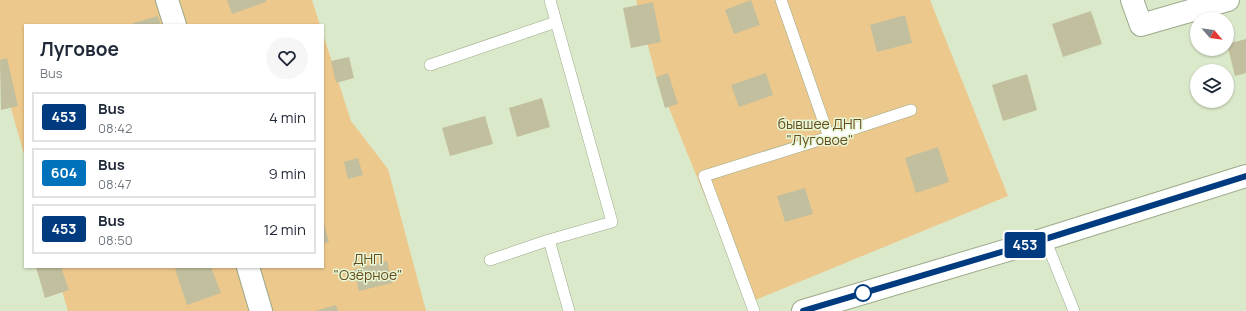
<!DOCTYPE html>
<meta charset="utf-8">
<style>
body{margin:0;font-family:Manrope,sans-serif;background:#f6f6f7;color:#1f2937;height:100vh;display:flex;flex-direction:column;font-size:15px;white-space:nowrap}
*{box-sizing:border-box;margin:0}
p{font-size:13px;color:#747a83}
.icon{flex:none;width:22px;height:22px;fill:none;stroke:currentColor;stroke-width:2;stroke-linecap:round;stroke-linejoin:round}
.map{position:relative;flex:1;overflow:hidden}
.side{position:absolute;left:24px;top:24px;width:300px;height:244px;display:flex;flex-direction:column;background:#fff;border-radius:0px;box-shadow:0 1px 3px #0004}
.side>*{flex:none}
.badge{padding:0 8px;border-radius:3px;font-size:14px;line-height:26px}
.needle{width:26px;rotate:118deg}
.fabs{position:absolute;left:1190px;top:12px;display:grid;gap:8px}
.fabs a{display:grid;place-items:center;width:44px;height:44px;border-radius:50%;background:#fff;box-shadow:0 1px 3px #0004;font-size:20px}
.map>.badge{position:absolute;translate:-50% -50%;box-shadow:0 0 0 2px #fff}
.round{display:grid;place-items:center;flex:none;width:42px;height:42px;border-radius:21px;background:#f6f6f7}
.overview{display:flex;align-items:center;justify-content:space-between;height:68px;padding:0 16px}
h1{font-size:19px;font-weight:700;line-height:30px}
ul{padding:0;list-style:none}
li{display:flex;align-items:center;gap:12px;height:50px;margin:0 8px 6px;padding:0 8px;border:2px solid #e0e1e3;border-radius:0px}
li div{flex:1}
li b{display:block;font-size:15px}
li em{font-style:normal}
li .badge{min-width:44px;font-weight:700;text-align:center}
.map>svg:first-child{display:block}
</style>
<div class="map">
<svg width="1246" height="311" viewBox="0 0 1246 311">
<rect width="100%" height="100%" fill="#dae9c9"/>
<path fill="#edc88c" d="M0,0h312l8,25h-295v133l-25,-89z
M636,0h294l78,196 -260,107 -92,-227z
M323,34l28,87 37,48 38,142h-358l-13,-44h268z"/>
<path fill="#c2bf9e" d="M227,0h39v2l-34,12z
M751,0l9,25 -26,9 -9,-24z
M653,2l8,40 -30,6 -8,-40z
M1091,11l11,33 -39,13 -11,-33z
M905,15l7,28 -35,9 -7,-27z
M158,16l3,9h-27l-1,-2z
M1246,39v34l-11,3 -8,-32z
M349,57l5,21 -18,5 -5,-22z
M7,58l11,48 -17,4 -1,-50z
M668,73l10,31 -13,4 -9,-31z
M766,73l7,22 -34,12 -8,-22z
M1027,74l10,36 -34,11 -11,-36z
M1197,76v19l-6,-16z
M542,98l8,29 -33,10 -8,-29z
M485,116l8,28 -43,12 -8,-28z
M938,147l11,35 -33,11 -11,-35z
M358,158l5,17 -15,4 -4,-17z
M805,188l8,26 -28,8 -8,-26z
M323,221l6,21 -6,2z
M387,261l5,22 -33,8 -5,-22z
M36,267h25l8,23 -24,8z
M182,267h29l10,26 -34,12 -12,-36z
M336,305l2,6h-23z"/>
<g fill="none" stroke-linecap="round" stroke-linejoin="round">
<defs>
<path id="lane" d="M550,0l62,222 -63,18 20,71
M430,65l126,-43
M829,137l82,-27
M1045,239l29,72
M490,260l59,-20
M754,311l-50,-135 125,-39 -48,-137"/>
<path id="street" d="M167,0l8,25
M1132,0l9,25 87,-25
M248,267l13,44"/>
<path id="secondary" d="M803,311l242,-72 201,-63"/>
</defs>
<use href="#lane" stroke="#9ba98a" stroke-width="12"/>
<use href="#street" stroke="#9ba98a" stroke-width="24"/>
<use href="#secondary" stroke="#9ba98a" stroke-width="24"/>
<use href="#lane" stroke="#fff" stroke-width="11"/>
<use href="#street" stroke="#fff" stroke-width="22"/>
<use href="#secondary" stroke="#fff" stroke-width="22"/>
</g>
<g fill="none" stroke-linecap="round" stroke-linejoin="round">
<defs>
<path id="line" d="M803,311l242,-72 201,-63"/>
</defs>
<use href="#line" stroke="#fff" stroke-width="9"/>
<use href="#line" stroke="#003b80" stroke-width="6"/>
</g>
<circle fill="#fff" stroke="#003b80" stroke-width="2" cx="863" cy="293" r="8"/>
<g text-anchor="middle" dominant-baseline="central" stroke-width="3" stroke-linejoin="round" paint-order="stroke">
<g font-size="14" fill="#674d1c" stroke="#e7f6d6">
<text x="820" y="123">бывшее ДНП<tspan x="820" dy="16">"Луговое"</tspan></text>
<text x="368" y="258">ДНП<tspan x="368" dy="16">"Озёрное"</tspan></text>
</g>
</g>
</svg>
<div class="fabs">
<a><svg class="needle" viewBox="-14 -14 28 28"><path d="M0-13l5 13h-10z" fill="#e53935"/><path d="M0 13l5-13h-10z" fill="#747a83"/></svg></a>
<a><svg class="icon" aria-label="layers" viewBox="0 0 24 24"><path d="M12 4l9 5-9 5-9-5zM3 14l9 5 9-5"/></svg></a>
</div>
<b class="badge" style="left:1025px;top:245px;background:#003b80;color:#fff">453</b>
<section class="side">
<div class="overview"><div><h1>Луговое</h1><p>Bus</p></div><a class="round"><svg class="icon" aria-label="heart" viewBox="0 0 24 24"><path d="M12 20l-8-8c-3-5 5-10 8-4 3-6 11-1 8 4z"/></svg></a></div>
<ul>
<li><span class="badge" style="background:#003b80;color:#fff">453</span><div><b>Bus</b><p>08:42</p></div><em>4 min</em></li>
<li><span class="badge" style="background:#0072bc;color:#fff">604</span><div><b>Bus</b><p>08:47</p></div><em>9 min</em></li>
<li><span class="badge" style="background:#003b80;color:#fff">453</span><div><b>Bus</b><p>08:50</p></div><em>12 min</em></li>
</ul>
</section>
</div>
